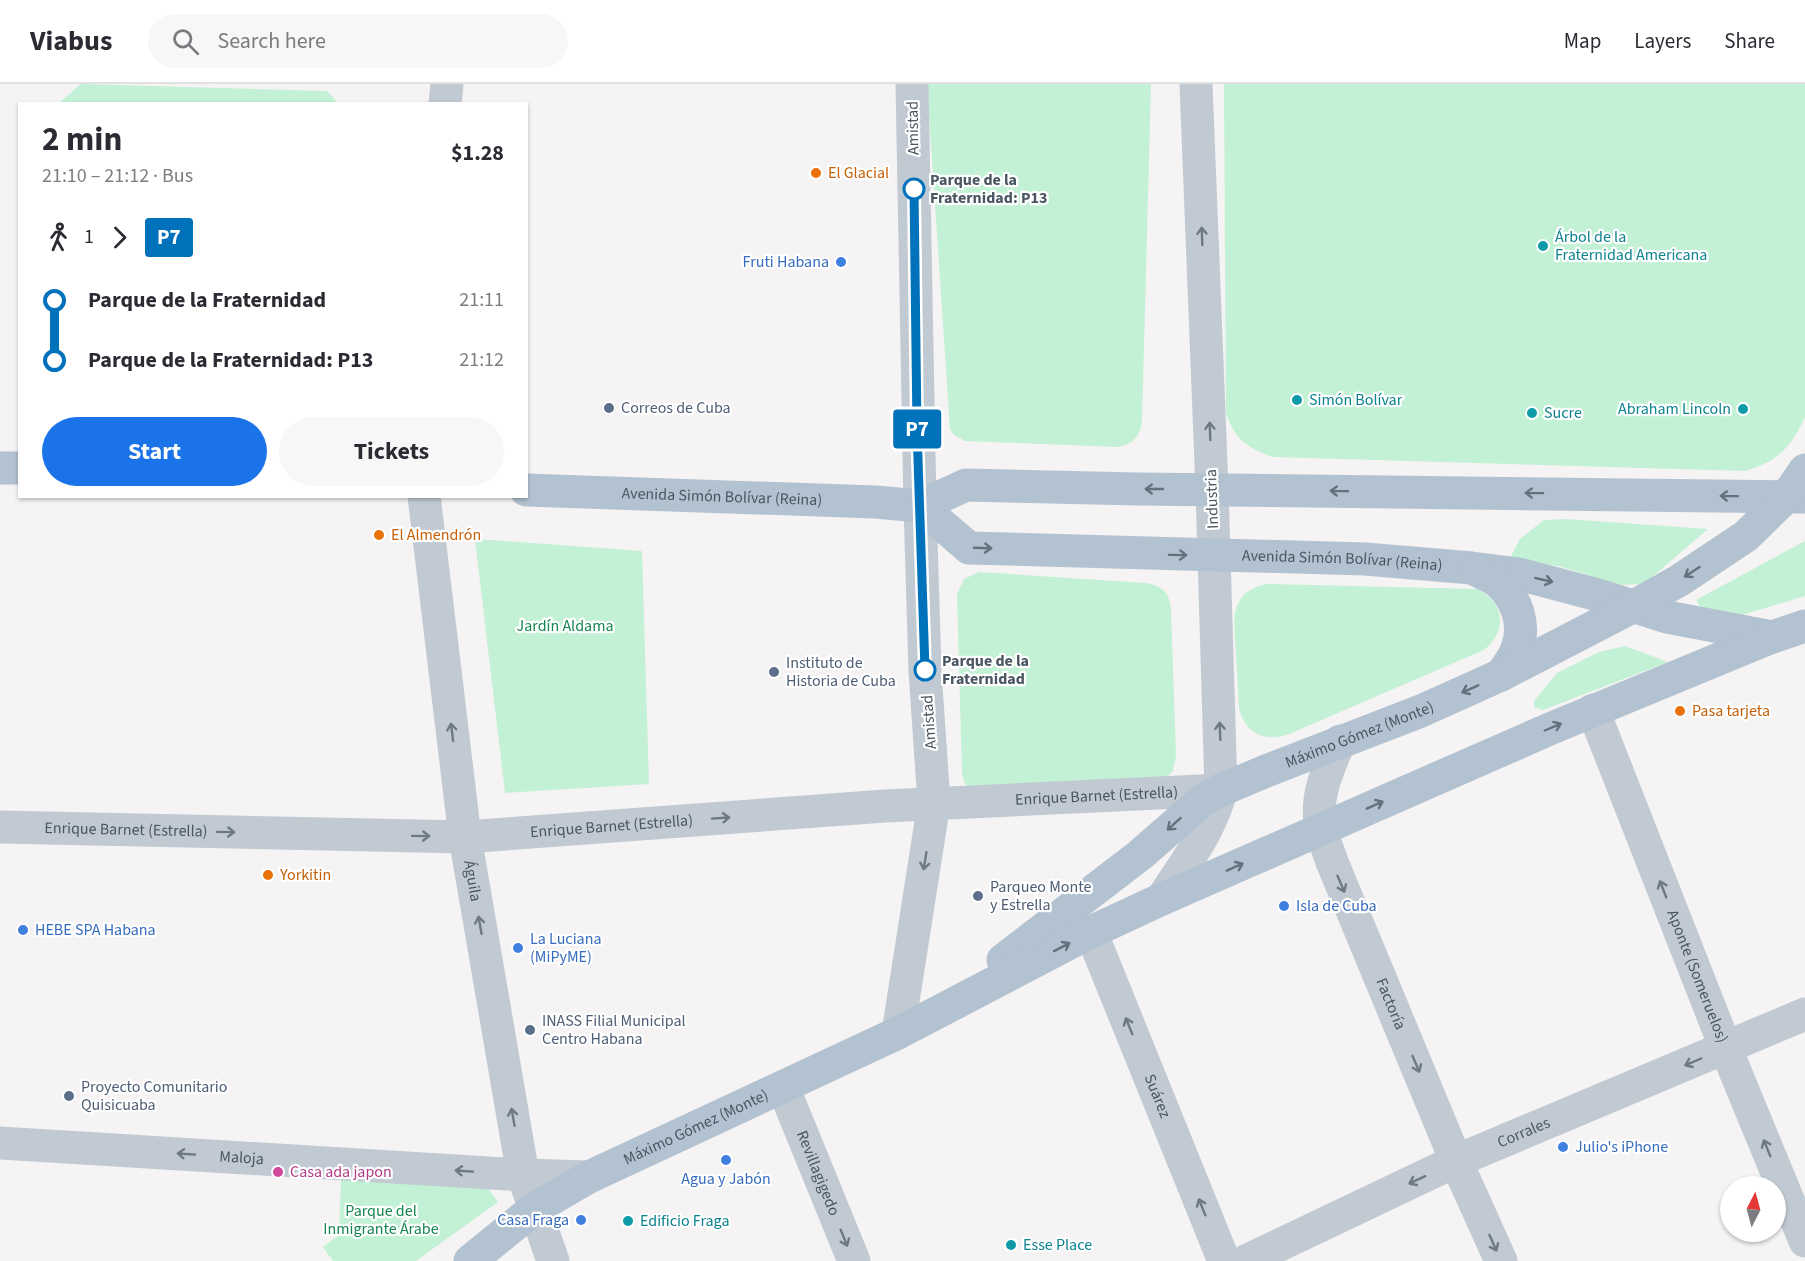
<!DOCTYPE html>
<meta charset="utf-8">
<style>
body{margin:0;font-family:"Source Sans 3",sans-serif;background:#f7f7f7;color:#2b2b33;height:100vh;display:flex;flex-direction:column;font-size:22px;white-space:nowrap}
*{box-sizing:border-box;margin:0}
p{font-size:20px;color:#7c7c81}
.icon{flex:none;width:33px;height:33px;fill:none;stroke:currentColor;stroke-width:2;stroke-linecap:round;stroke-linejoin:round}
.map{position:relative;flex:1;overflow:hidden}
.drawer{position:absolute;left:18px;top:18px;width:510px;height:396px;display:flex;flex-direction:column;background:#fff;border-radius:0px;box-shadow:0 2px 4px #0004}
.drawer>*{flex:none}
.badge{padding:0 12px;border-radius:4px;font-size:21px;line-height:39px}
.needle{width:39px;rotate:6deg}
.tools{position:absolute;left:1720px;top:1092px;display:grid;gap:12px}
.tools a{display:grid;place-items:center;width:66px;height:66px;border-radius:50%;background:#fff;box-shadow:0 2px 4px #0004;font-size:30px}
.map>.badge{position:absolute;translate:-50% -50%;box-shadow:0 0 0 3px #fff}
.legs{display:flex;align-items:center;gap:9px;height:66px;padding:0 24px;font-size:20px}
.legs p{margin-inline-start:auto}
.summary{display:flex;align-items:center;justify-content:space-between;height:102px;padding:0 24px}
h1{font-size:33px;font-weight:700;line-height:45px}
.button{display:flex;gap:12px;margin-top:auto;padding:12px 24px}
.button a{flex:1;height:69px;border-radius:36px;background:#1a73e8;color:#fff;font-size:24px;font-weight:700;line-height:69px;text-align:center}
.button a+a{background:#f7f7f7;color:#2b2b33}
ul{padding:0 24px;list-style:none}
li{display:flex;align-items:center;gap:21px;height:60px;font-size:22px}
li i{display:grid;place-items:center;width:9px;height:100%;margin:0 8px;background:currentColor}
li i::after{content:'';width:15px;height:15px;margin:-8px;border:4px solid;border-radius:50%;background:#fff}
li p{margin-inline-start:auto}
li:first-child i{background:linear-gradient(#0000 50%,currentColor 0)}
li:last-child i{background:linear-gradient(currentColor 50%,#0000 0)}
header{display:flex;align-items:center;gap:36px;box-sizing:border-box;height:84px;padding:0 30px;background:#fff;border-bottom:2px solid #e1e1e2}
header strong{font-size:28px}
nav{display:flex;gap:33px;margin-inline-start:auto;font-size:21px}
.search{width:420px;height:54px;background:#f7f7f7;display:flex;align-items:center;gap:15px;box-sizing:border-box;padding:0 21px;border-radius:33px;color:#7c7c81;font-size:22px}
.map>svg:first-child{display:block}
</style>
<header>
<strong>Viabus</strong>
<div class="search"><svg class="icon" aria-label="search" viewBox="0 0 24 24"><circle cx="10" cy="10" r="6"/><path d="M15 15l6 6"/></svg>Search here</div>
<nav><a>Map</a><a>Layers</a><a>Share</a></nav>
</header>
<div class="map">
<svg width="1805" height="1177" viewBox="0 0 1805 1177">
<rect width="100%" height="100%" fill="#f5f3f3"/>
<path fill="#c3f1d5" d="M81,0l246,7 11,12h-279z
M927,0h224l-9,337c-1,14 -9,23 -23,26l-154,-6 -11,-6 -4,-6z
M1224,0h581v333c-15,32 -27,44 -60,54l-472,-14c-25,-9 -38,-17 -47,-44z
M1566,435l142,10 -64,55 -23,1 -63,-19 -49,-6 11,-21 24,-19z
M475,455l167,12 7,233 -144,9z
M1805,457v55l-73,22 -27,-3 -9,-15z
M979,488l166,11c17,2 25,10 26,27l5,146 -3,15 -6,6 -198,11 -5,-6 -2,-8 -5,-180 7,-15z
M1267,500l210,5c28,14 31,41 7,61l-195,84c-24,9 -44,-1 -50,-26l-5,-87c2,-22 12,-33 33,-37z
M1625,562l43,16 -125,48 -9,-3v-6l23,-28 42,-21z
M341,1094l144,6 13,18 -82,59h-83l-10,-14 16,-12z"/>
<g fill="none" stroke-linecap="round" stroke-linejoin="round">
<g stroke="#c1cad2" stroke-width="33">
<path d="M445,20l2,-20"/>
<path id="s1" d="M424,412l41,341 58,338 30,86"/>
<path id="s2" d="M1593,626l133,339 79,192"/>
<path id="s3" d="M1340,657c-12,28 -27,59 -18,90 2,11 7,21 10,31l124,299 45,100"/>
<path id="s4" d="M0,743l465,10 420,-31 336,-16"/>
<path d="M1162,815c22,-35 50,-69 59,-109l-9,-301 -16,-405"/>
<path id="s5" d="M1091,848l133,329"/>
<path d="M898,949l36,-230 -9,-132 -5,-165 -8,-422"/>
<path id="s6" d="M783,1003l71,174"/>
<path id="s7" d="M0,1059l523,32 66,2"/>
<path id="s8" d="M1246,1177l210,-100 349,-147"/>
</g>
<g stroke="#b3c2d1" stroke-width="33">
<path d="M0,384h20"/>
<path id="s9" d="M526,406l349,12 45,4 46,-21 172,4 667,8"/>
<path id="s10" d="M920,422l49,42 396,11 107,9 47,6 79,21 69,22 105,20"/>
<path d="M1476,486c7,4 16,7 22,12 19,17 29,44 18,69 -3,8 -10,17 -15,24"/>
<path id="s11" d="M1003,876l137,-105 63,-55 18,-10 45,-19 155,-60 80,-36 133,-69 46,-26 66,-44 41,-40 18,-26"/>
<path id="s12" d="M470,1177l64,-52 55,-32 309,-144 193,-101 71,-33 390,-171 220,-91 33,-11"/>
</g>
</g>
<defs><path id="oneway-shaft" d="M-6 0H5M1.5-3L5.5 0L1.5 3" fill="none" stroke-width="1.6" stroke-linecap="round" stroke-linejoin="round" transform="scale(1.5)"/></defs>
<g stroke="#6e7983">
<use href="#oneway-shaft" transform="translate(1202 152) rotate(-92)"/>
<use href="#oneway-shaft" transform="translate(1210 347) rotate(-92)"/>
<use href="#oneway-shaft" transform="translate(1220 647) rotate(-92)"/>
<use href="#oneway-shaft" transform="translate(452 648) rotate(-97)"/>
<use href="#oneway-shaft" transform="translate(721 734) rotate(-4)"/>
<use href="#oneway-shaft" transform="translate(226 748) rotate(1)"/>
<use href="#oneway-shaft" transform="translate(421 752) rotate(1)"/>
<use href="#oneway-shaft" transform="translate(925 777) rotate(99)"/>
<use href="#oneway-shaft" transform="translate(1341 800) rotate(67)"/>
<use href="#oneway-shaft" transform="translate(1663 805) rotate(-111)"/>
<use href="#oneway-shaft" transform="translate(480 841) rotate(-100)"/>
<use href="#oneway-shaft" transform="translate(1129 942) rotate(-112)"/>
<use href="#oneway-shaft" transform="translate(1693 978) rotate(157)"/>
<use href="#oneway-shaft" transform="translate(1416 980) rotate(67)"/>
<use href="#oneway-shaft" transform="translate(513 1033) rotate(-100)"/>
<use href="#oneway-shaft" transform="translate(1767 1064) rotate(-112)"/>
<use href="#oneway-shaft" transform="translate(186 1070) rotate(-176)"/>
<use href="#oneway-shaft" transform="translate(464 1087) rotate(-176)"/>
<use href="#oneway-shaft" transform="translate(1417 1096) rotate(155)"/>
<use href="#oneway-shaft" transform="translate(1202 1123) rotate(-112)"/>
<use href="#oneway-shaft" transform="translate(844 1154) rotate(68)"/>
<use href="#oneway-shaft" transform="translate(1493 1159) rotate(66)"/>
</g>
<g stroke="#64717d">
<use href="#oneway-shaft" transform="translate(1154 405) rotate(-180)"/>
<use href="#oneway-shaft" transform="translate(1339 407) rotate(-179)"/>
<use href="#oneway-shaft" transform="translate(1534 409) rotate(-179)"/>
<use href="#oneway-shaft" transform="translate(1729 412) rotate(-179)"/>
<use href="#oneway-shaft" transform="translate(983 464) rotate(2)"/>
<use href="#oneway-shaft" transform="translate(1178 471) rotate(1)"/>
<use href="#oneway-shaft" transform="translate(1692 488) rotate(147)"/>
<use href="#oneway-shaft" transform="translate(1544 496) rotate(13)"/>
<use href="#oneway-shaft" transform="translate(1470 605) rotate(156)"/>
<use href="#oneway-shaft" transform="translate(1553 643) rotate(-23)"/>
<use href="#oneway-shaft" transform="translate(1375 721) rotate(-24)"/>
<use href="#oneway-shaft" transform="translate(1174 740) rotate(138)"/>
<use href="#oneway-shaft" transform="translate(1235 783) rotate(-24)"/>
<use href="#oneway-shaft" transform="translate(1062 863) rotate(-27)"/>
</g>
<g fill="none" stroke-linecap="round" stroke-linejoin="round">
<defs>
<path id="line-1" d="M914,105l3,240 8,241"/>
</defs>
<use href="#line-1" stroke="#fff" stroke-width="14"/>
<use href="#line-1" stroke="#0072bc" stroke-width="9"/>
</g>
<g fill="#e8710a" stroke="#fff" stroke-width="2">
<circle cx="816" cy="89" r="6"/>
<circle cx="379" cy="451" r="6"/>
<circle cx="1680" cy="627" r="6"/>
<circle cx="268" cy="791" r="6"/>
</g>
<g fill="#fff" stroke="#0072bc" stroke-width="3">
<circle cx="914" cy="105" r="10"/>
<circle cx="925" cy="586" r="10"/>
</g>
<g fill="#0f9aa8" stroke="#fff" stroke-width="2">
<circle cx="1543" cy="162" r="6"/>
<circle cx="1297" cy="316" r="6"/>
<circle cx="1743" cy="325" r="6"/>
<circle cx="1532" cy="329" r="6"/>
<circle cx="628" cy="1137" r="6"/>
<circle cx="1011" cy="1161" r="6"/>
</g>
<g fill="#3f7fe0" stroke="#fff" stroke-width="2">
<circle cx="841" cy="178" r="6"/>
<circle cx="1284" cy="822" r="6"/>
<circle cx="23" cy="846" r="6"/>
<circle cx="518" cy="864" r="6"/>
<circle cx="1563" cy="1063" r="6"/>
<circle cx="726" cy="1076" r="6"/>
<circle cx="581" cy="1136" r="6"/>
</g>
<g fill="#5c6f8a" stroke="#fff" stroke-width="2">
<circle cx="609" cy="324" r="6"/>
<circle cx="774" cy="588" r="6"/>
<circle cx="978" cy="812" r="6"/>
<circle cx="530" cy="946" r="6"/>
<circle cx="69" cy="1012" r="6"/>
</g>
<circle fill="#d1479c" stroke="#fff" stroke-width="2" cx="278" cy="1088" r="6"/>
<g text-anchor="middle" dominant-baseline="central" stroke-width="4.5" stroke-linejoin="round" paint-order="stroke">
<g font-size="16" fill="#4a5661" stroke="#fff">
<text transform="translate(913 44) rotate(-91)">Amistad</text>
<text stroke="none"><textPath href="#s9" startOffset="196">Avenida Simón Bolívar (Reina)</textPath></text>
<text transform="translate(1212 415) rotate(-92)">Industria</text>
<text stroke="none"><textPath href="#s10" startOffset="438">Avenida Simón Bolívar (Reina)</textPath></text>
<text transform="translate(929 638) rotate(-94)">Amistad</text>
<text stroke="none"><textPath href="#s11" startOffset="426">Máximo Gómez (Monte)</textPath></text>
<text stroke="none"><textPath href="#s4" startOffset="1098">Enrique Barnet (Estrella)</textPath></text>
<text stroke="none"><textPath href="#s4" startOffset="612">Enrique Barnet (Estrella)</textPath></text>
<text stroke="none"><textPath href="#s4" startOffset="126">Enrique Barnet (Estrella)</textPath></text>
<text stroke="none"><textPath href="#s1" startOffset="388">Águila</textPath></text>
<text stroke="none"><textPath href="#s2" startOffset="286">Aponte (Someruelos)</textPath></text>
<text stroke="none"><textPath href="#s3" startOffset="280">Factoría</textPath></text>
<text stroke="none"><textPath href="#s5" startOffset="177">Suárez</textPath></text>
<text stroke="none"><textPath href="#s12" startOffset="264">Máximo Gómez (Monte)</textPath></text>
<text stroke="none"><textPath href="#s8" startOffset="306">Corrales</textPath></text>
<text stroke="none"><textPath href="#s7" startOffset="242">Maloja</textPath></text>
<text stroke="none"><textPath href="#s6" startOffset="93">Revillagigedo</textPath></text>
</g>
<g font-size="16" fill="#c56008" stroke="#fff" text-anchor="start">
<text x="828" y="89">El Glacial</text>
<text x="391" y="451">El Almendrón</text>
<text x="1692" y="627">Pasa tarjeta</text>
<text x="280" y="791">Yorkitin</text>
</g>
<g font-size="16" font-weight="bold" fill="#4a5661" stroke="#fff" text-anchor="start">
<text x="930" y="96">Parque de la<tspan x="930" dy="18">Fraternidad: P13</tspan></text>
<text x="942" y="577">Parque de la<tspan x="942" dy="18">Fraternidad</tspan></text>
</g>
<g font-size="16" fill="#0d838f" stroke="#fff" text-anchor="start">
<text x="1555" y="153">Árbol de la<tspan x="1555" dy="18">Fraternidad Americana</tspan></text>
<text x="1309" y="316">Simón Bolívar</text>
<text x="1731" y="325" text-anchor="end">Abraham Lincoln</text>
<text x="1544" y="329">Sucre</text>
<text x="640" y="1137">Edificio Fraga</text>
<text x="1023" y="1161">Esse Place</text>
</g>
<g font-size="16" fill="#366cbe" stroke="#fff" text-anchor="start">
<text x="829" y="178" text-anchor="end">Fruti Habana</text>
<text x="1296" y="822">Isla de Cuba</text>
<text x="35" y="846">HEBE SPA Habana</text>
<text x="530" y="855">La Luciana<tspan x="530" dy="18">(MiPyME)</tspan></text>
<text x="1575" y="1063">Julio's iPhone</text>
<text x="726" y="1095" text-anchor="middle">Agua y Jabón</text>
<text x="569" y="1136" text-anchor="end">Casa Fraga</text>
</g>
<g font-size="16" fill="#4e5e75" stroke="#fff" text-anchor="start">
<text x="621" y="324">Correos de Cuba</text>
<text x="786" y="579">Instituto de<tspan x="786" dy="18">Historia de Cuba</tspan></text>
<text x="990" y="803">Parqueo Monte<tspan x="990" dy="18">y Estrella</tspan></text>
<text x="542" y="937">INASS Filial Municipal<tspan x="542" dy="18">Centro Habana</tspan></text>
<text x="81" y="1003">Proyecto Comunitario<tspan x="81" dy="18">Quisicuaba</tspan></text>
</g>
<g font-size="16" fill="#17864f" stroke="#fff">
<text x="565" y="542">Jardín Aldama</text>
<text x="381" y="1127">Parque del<tspan x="381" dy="18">Inmigrante Árabe</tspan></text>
</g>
<g font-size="16" fill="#b23c85" stroke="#fff" text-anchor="start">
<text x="290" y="1088">Casa ada japon</text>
</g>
</g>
</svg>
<div class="tools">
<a><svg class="needle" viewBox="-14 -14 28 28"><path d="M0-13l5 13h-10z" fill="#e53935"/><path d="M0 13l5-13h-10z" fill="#7c7c81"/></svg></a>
</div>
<b class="badge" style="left:917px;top:345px;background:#0072bc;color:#fff">P7</b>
<section class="drawer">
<div class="summary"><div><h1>2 min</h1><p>21:10 – 21:12 · Bus</p></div><b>$1.28</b></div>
<div class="legs"><svg class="icon" aria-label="walk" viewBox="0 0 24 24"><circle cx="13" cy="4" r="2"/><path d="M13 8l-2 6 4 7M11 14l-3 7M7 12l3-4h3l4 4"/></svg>1<svg class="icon" aria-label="forward" viewBox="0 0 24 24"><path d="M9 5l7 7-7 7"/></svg><b class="badge" style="background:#0072bc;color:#fff">P7</b></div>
<ul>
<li><i style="color:#0072bc"></i><b>Parque de la Fraternidad</b><p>21:11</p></li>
<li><i style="color:#0072bc"></i><b>Parque de la Fraternidad: P13</b><p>21:12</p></li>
</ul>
<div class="button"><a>Start</a><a>Tickets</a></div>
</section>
</div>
